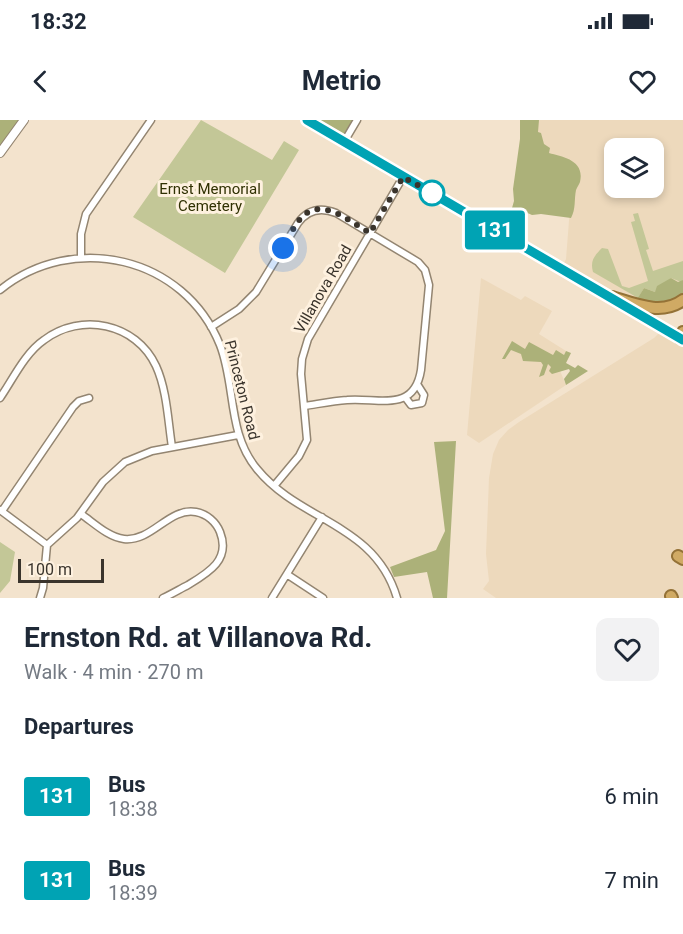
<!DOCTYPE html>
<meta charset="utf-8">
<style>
body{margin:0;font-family:Roboto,sans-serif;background:#f2f2f3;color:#1f2937;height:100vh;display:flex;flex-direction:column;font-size:22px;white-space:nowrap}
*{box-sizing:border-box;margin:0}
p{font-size:20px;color:#747a83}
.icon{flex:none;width:33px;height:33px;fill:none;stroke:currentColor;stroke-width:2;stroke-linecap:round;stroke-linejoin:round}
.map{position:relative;height:478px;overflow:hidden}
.drawer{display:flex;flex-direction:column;background:#fff;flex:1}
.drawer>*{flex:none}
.badge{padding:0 12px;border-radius:4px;font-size:21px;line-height:39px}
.controls{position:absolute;left:604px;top:18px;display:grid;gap:12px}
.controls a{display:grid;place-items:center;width:60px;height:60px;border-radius:12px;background:#fff;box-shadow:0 3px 9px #0003;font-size:30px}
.scale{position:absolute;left:18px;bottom:15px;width:86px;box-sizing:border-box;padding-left:6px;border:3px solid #3a342c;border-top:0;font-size:16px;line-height:21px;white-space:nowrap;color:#3a342c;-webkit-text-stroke:4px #fef1df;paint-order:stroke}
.you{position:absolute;width:30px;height:30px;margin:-15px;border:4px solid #fff;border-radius:50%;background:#1a73e8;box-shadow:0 0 0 9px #1a73e833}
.map>.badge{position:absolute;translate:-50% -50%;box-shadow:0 0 0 3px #fff}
h2{padding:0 24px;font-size:22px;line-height:54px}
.round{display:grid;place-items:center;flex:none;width:63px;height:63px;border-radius:12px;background:#f2f2f3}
.overview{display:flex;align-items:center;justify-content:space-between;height:102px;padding:0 24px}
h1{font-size:28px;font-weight:700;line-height:45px}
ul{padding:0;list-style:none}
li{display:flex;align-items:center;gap:18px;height:84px;padding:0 24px}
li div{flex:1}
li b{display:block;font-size:22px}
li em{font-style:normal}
li .badge{min-width:66px;font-weight:700;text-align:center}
.status{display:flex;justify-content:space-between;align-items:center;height:42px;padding:0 30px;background:#fff;direction:ltr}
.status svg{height:16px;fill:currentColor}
header{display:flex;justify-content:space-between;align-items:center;height:78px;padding:0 24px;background:#fff;font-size:27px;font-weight:700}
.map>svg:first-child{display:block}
</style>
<div class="status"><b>18:32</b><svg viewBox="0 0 49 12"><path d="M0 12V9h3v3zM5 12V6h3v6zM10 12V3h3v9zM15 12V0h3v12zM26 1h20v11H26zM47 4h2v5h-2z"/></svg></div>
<header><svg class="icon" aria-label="back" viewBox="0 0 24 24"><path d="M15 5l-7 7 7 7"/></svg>Metrio<svg class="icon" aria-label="heart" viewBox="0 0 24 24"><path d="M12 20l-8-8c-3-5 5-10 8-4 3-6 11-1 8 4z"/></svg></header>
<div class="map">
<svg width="683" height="478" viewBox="0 0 683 478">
<rect width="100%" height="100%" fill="#f3e3cd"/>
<path fill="#edd9bc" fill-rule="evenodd" d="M525,0h158v162l-49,22 -73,-35 5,-10 7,-89 -31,-17zM615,28h39v40h-39z
M481,158l40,22 4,-4 27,15 -13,23 27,17 -8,15 8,19 -87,58 -12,-8z
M664,208l19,11v259h-187l-13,-9 6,-8 -3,-27 3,-76 4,-24 6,-14 9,-10 11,-8 135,-84z"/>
<path fill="#c3c797" d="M201,0l71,40 12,-19 15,9 -74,123 -92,-56z
M638,93l11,36 -3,1 7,21 30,-10v19l-2,2 -10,-4 -16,14 -11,-4 -6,10 -45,-26c-3,-11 1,-16 9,-24l6,1 14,37 7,2 19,-7 -17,-59 4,-1 -2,-7z
M0,422l15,10 -5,29 -10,12z"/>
<path fill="#acb179" d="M0,0h24l-24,33z
M316,0h41l-10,17c-10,-9 -20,-10 -31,-17z
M520,0h19l-1,12 3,1 3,11 6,4 -1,5c14,4 36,7 31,29 -1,3 -3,5 -4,8 -2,10 0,19 -5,28l-30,-4 -9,1 -9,-4 -5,3 -3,-1 -3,-5 2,-7 -1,-12 7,-50z
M671,158l7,4 5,-2v20l-3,2 -46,2 10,-16 11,4 2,-6z
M512,221l13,8 4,-7 24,13 3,-5 8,5 2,-4 5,2 -5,10 9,5 3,-3 10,6 -22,14 -2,-6 6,-8 -1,-2 -17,5 -3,-3 2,-4 -3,-3 -4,11 -5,2 4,-12 -2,-3 -18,-1 -2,-7 -10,-4 -6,9h-3z
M456,321l-9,157h-14l-6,-26 -33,5 -4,-10 46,-17 9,-19 -11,-89z"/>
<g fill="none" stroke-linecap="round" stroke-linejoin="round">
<defs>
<path id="minor" d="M344,22l13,-22
M81,137v-23l5,-20 65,-94
M0,170c73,-59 184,-34 220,55 16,41 7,88 37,124 43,53 118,54 140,129
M211,207l28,-18 17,-17 42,-69c10,-14 23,-16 38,-10l82,49 7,8 4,15 -8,85c-7,44 -44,27 -74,30 -14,1 -29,4 -43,6
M405,277l6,8 11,-2 2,-8 -7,-11
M0,278c13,-19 25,-45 44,-58 37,-28 92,-17 112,26 11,24 12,55 16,81
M274,366l25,-30 8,-16 -6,-66 1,-15 6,-20 95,-162
M0,390l47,35
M2,391l71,-104 6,-6 10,-3
M81,394c13,9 27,23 43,25 28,3 45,-32 72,-27 11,2 20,10 24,20 11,28 -12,41 -32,53 -8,4 -16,9 -25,13
M288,455l35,23
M40,478l3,-10 4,-43 30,-27 26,-36 22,-20 27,-11 86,-16
M272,478l50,-81"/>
<path id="tertiary" d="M307,0l376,219
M0,33l24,-33"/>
<path id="trunk" d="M612,177c23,7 50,19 71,3
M680,218l3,-6
M678,436l5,3
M671,476l1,2"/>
</defs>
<use href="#minor" stroke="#938571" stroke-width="9"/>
<use href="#tertiary" stroke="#938571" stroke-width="10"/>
<use href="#trunk" stroke="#947237" stroke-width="14"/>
<use href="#minor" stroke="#fff" stroke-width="6"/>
<use href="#tertiary" stroke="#fff" stroke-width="8"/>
<use href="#trunk" stroke="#d0aa64" stroke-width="10"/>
</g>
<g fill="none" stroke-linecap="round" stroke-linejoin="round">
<defs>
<path id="line" d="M307,0l376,220"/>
</defs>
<use href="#line" stroke="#fff" stroke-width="14"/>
<use href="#line" stroke="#00a3b4" stroke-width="9"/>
<path stroke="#3a342c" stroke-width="6" stroke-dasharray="0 10.8" d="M283,128c6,-11 12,-25 21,-33 20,-17 48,8 66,18l33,-56 38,21 -9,-5"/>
</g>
<circle fill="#fff" stroke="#00a3b4" stroke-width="3" cx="432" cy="73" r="12"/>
<g text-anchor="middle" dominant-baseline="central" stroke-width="6" stroke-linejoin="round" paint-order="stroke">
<g font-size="15" fill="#303103" stroke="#fef1df">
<text x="210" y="69">Ernst Memorial<tspan x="210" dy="17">Cemetery</tspan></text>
</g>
<g font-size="15" fill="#3a342c" stroke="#fef1df">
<text transform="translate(323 169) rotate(-60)">Villanova Road</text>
<text transform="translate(242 270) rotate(76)">Princeton Road</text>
</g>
</g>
</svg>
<div class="controls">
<a><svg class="icon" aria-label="layers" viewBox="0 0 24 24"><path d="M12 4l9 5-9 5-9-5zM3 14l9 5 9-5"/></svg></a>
</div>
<div class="scale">100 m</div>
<div class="you" style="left:283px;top:128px"></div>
<b class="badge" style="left:495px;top:110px;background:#00a3b4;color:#fff">131</b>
</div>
<section class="drawer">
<div class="overview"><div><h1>Ernston Rd. at Villanova Rd.</h1><p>Walk · 4 min · 270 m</p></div><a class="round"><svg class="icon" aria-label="heart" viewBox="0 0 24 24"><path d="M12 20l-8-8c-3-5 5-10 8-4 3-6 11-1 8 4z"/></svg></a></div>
<h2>Departures</h2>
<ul>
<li><span class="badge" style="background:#00a3b4;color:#fff">131</span><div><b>Bus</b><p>18:38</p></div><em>6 min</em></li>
<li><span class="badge" style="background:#00a3b4;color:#fff">131</span><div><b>Bus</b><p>18:39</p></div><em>7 min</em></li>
</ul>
</section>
